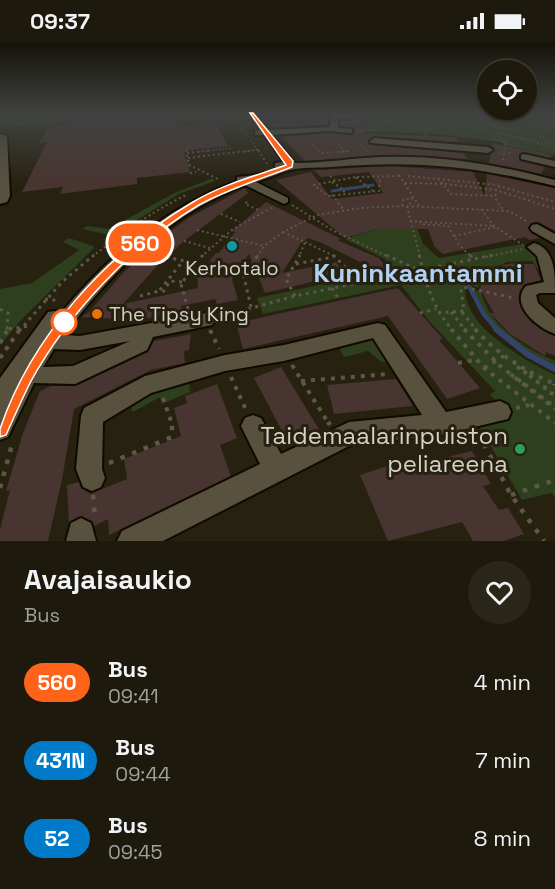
<!DOCTYPE html>
<style>
body{margin:0;font-family:"Space Grotesk",sans-serif;background:#2a261a;color:#f1f3f6;height:100vh;display:flex;flex-direction:column;font-size:22px;white-space:nowrap}
*{box-sizing:border-box;margin:0}
p{font-size:20px;color:#a0a09d}
.icon{flex:none;width:33px;height:33px;fill:none;stroke:currentColor;stroke-width:2;stroke-linecap:round;stroke-linejoin:round}
.map{position:relative;height:499px;overflow:hidden}
.sheet{display:flex;flex-direction:column;background:#1d190c;flex:1}
.sheet>*{flex:none}
.badge{padding:0 12px;border-radius:20px;font-size:21px;line-height:39px}
.buttons{position:absolute;left:477px;top:18px;display:grid;gap:12px}
.buttons a{display:grid;place-items:center;width:60px;height:60px;border-radius:50%;background:#1d190c;box-shadow:0 2px 4px #0004,0 0 0 2px #3b382d;font-size:30px}
.map>.badge{position:absolute;translate:-50% -50%;box-shadow:0 0 0 3px #fff}
.round{display:grid;place-items:center;flex:none;width:63px;height:63px;border-radius:32px;background:#2a261a}
.head{display:flex;align-items:center;justify-content:space-between;height:102px;padding:0 24px}
h1{font-size:28px;font-weight:700;line-height:45px}
ul{padding:0;list-style:none}
li{display:flex;align-items:center;gap:18px;height:78px;padding:0 24px}
li div{flex:1}
li b{display:block;font-size:22px}
li em{font-style:normal}
li .badge{min-width:66px;font-weight:700;text-align:center}
.status{display:flex;justify-content:space-between;align-items:center;height:42px;padding:0 30px;background:#1d190c;direction:ltr}
.status svg{height:16px;fill:currentColor}
.map>svg:first-child{display:block}
</style>
<div class="status"><b>09:37</b><svg viewBox="0 0 49 12"><path d="M0 12V9h3v3zM5 12V6h3v6zM10 12V3h3v9zM15 12V0h3v12zM26 1h20v11H26zM47 4h2v5h-2z"/></svg></div>
<div class="map">
<svg width="555" height="499" viewBox="0 0 555 499">
<rect width="100%" height="100%" fill="#272110"/>
<path fill="#2e3f1d" d="M0,72h147l-58,6 -1,-3 -36,7 -52,3z
M348,72h207v41l-51,-10 -2,-3c-47,-6 -95,-12 -143,-10l-1,-7h9l-1,-9z
M213,136l2,3 -36,13 -63,39 -11,1 -23,-5 6,-3 21,3 65,-36z
M404,167l11,13 8,22 16,14 84,-14 17,12 5,18h-4l-9,-13 -25,1 -20,9 -9,17 -6,-3 5,-7 -9,-3c-19,44 55,85 87,100v122l-4,-4 -29,7 -43,-74 33,-10 -22,-21 5,-4 -66,-70 -28,-36 -138,29 -6,-16 133,-28 -5,-11 -40,-20 31,-10h33z
M69,196l24,8 1,2 -72,71 -22,26v-56l32,-6 47,-33 -16,-8z
M473,248l8,1c6,33 44,58 74,70v5c-24,-8 -52,-26 -67,-46 -7,-10 -10,-20 -15,-30z
M371,298l6,2 15,19 -10,1 -14,-11 -24,6 -5,-9z
M192,334l2,5 -5,2 1,9 -28,12 -2,-7 -27,15 -5,-10z"/>
<g fill="none" stroke-linecap="round" stroke-linejoin="round">
<path stroke="#324469" stroke-width="3" d="M332,149l41,-6"/>
<path stroke="#324469" stroke-width="4.5" d="M472,235l-3,9 14,27 15,18"/>
<path stroke="#324469" stroke-width="6" d="M496,287l31,25 28,15"/>
</g>
<path fill="#483430" d="M173,73l5,15 39,-4 11,20 -44,5 6,21 -53,6v6l-77,10 3,-7 -41,5 25,-50 -8,1 9,-15 22,-4 2,-5 14,-2 -2,5z
M316,75l12,1v7l-54,2 -2,-3 46,-2z
M352,75h12v16l87,4h5l2,5 -84,-6 -6,4 3,5 93,8 3,6 -63,-4 -99,6 -23,-24 46,-4 24,2 2,-2v-6l-13,-1 -1,-5h10z
M491,101l43,8 18,4 -2,3 -26,-6 -5,2 1,7 25,6 -4,7 -52,-11 1,-8 5,-4z
M390,124l83,6 11,23 3,-21 68,14v43l-17,-9 -6,1 -4,6 12,9 -11,2 -4,-3 -82,17 -9,-8 -6,-17h-13l-6,-6 1,6h-34l-31,9 -69,-58 35,-8 21,27 51,-6 -14,-21 -48,5 -7,-7z
M245,146l3,5 -64,48 -27,25 -34,38 75,-16 -1,-11 19,-24h3l16,-21 -3,-1 34,-29 75,37 -4,1 42,18 8,10 -15,3 -4,-5 -44,-22 -16,-6 -7,5 -19,30 54,-11 9,12 -80,19 -16,-39 -17,25 6,21 -21,4 -2,-5 -34,7 1,5 -43,9 -58,-3 8,-5 33,-38 37,-35 31,-22z
M522,220l2,2h10l7,16 -17,5 -5,8 2,15 11,15 23,13v20l-9,-4 -1,4 -35,-22 -20,-21h4l-14,-24 4,-16 18,-8z
M398,246l45,51 -4,1 41,48 -33,11 -59,-83 -145,33 -7,-26z
M191,292l-2,16 -5,1 1,12 -34,7 -77,39 -12,71 -14,61h-48v-11l10,-40 -4,1 17,-58 17,-42 11,-5h25l72,-34 6,-11z
M281,325l39,64 -30,15 -36,-68z
M396,337l17,27 -79,8 -7,-29z
M217,342l20,54 -17,7 11,31 -122,59 -1,-16 -14,7 -2,-5 -12,-5 -11,7 -2,-38 12,-3 2,6 9,6 37,-15 -3,-20 57,-23 -7,-28 13,-5 -2,-7z
M472,409l19,33 -8,2 16,24 9,-2 16,26 -20,7h-31l-11,-19 -74,19 -28,-66 33,-11 2,6z"/>
<g fill="none" stroke-linecap="round" stroke-linejoin="round">
<defs>
<path id="minor" d="M248,72h7l13,16 62,-3 1,-12 19,-1 -1,5h-12l2,9 13,1v4l-24,-2 -56,4 23,28c29,0 58,-5 87,-6 59,-2 117,8 173,23v6c-82,-20 -139,-26 -224,-19 -11,1 -25,0 -36,2 -9,1 -28,10 -39,13l32,16v4l-4,2 -39,-19c-76,29 -133,86 -181,150l16,1 126,-23 6,2 3,5 -3,5 -59,12 -6,13 -72,34 -41,-1 -26,54 -8,3v-62l48,-66 6,-1 7,2c47,-57 106,-106 176,-132v-4c16,-2 26,-2 42,-9l-4,-1v-4l9,-1 -20,-27h-9v-4l5,-1zM130,299l-57,25 -30,1 11,-18 26,1z
M3,92l4,3 3,59 -3,6 -7,2v-69z
M374,96l114,9 5,3 -5,3 -117,-10 -1,-2z
M524,112l31,7v6l-34,-8v-4z
M537,182l18,10v10l-23,-13 -2,-3 2,-3z
M534,201c21,6 21,30 21,50h-15l-4,2 2,8 17,15v16c-18,-6 -46,-30 -29,-48l18,-4 -7,-26 -10,-9z
M378,281l7,2 61,87 54,-11 8,4 3,7 -3,7 -67,16 -90,10 -188,96h-46l5,-10 138,-67 -19,-38 4,-8 8,-3 8,3 20,36 68,-32 73,-7 -49,-77 -89,23 -59,10 -74,22 -48,29 -1,47 3,9 -4,9 -9,4 -9,-4 -7,-18 5,-53 3,-8 61,-32 80,-21 59,-10z
M81,476l10,5 5,18h-30l5,-18z"/>
</defs>
<use href="#minor" stroke="#100a00" stroke-width="4"/>
<path stroke="#5d5849" stroke-width="1.5" stroke-dasharray="1.5 2" stroke-linecap="butt" d="M178,72l5,14
M232,72l15,21
M282,72l6,8
M373,72l4,4 -4,13
M410,72c39,24 73,11 115,4
M429,72l33,11 93,20
M493,72l19,5
M515,72l40,18
M536,72l19,6
M552,72l3,1
M294,77l1,-5
M286,78l33,-1
M449,78l33,4
M377,79l43,2
M488,81l1,-4 7,-4
M488,83l48,10 18,8
M542,84l13,-1
M183,86l36,-3
M357,89h15
M407,90l22,-5
M497,91l9,9 -2,10
M425,94l4,-8 11,-7
M513,95l42,11
M335,96l9,13
M356,97l11,13
M251,98l8,12
M307,98l13,12
M492,98l14,2
M506,102l15,3
M186,110l3,-7
M198,110l35,-4
M242,110l16,-2
M338,110l11,-1"/>
<path stroke="#5d5849" stroke-width="2" stroke-dasharray="2 3" stroke-linecap="butt" d="M186,108l3,15 31,15
M258,108l9,14
M318,108l3,3 28,-2
M187,111l25,-3
M509,112l2,-3
M188,116l67,-8
M503,118l2,-10
M190,131l6,-1
M399,133l20,31
M330,134l5,5
M408,134l90,9
M355,135l-41,8 14,11 51,-5 1,-14
M438,136l13,16 43,2
M332,140l12,8v4
M405,141l41,1 50,6 59,19
M498,144l57,16
M496,147l-1,9 8,12
M373,149l-18,-14 44,-1
M332,153l12,15
M247,160l-2,2 16,7
M292,163l40,25 57,27
M402,164l1,-6 9,-2 -3,8
M407,164l13,51
M481,167l13,17 29,19
M221,172l19,8
M410,179l84,5
M420,179l1,3 27,2 11,19 13,12
M197,188l67,16
M283,190l22,10 -6,15
M454,194l42,-9
M184,199l26,7
M305,200l31,15
M92,215c31,-25 61,-46 96,-63
M201,215l32,-28 40,-22
M257,215l7,-11 19,-14 34,-17 43,-7 42,-2 107,5 17,10
M486,215l37,-8"/>
<path stroke="#5d5849" stroke-width="3" stroke-dasharray="3 4.5" stroke-linecap="butt" d="M333,213l28,27
M386,213l30,14
M419,213c8,31 13,51 34,76
M470,213l4,4
M166,215l28,6
M296,222l37,-7
M182,240l-12,-1 -6,10h-5l24,-30
M332,246l7,12
M140,254l19,-5
M295,254l-9,-17 14,-24
M45,257l9,1 -3,4
M251,265l-7,-30 14,-22
M0,267l8,4 -1,18
M188,267l-7,-25 22,-29
M451,270l15,19
M462,270l15,19
M420,271l16,-4
M438,271l26,-2 -3,-22 2,-2 51,11
M219,275l76,-21 198,-41
M9,287l21,-3
M19,289l44,-50 31,-26"/>
<path stroke="#5d5849" stroke-width="4" stroke-dasharray="4 6" stroke-linecap="butt" d="M451,287l33,39 71,55
M464,287l35,36 56,44
M475,287c22,25 50,42 80,55
M210,288l9,19
M0,301l8,-14
M0,316l20,-29
M458,321l16,-3
M292,323l37,59
M484,326l20,-12
M231,335l16,35
M511,335l9,-11
M301,339l88,-7
M518,340l9,-12
M525,345l8,-14
M533,351l7,-16
M163,356l9,26
M541,357l6,-18
M549,363l5,-21
M516,366l13,-3"/>
<path stroke="#5d5849" stroke-width="4.5" stroke-dasharray="4.5 8" stroke-linecap="butt" d="M328,380l2,3
M478,391l33,62 33,46
M109,421l63,-26v-15
M0,446l13,-47
M93,453l2,23
M511,453l44,-15"/>
<use href="#minor" fill="#58513e" fill-rule="evenodd"/>
</g>
<linearGradient id="sky" x2="0" y2="1"><stop stop-color="#151209"/><stop offset="0.51" stop-color="#414342"/><stop offset="1" stop-color="#414342" stop-opacity="0"/></linearGradient>
<rect width="555" height="142" fill="url(#sky)"/>
<path fill="#ff6319" stroke="#fff" stroke-width="1.5" d="M250,71h3l40,48 -1,6c-31,12 -64,22 -93,38 -66,39 -131,109 -168,176 -9,18 -17,36 -25,54l-6,2v-8c31,-92 106,-176 193,-227 28,-17 62,-26 93,-37z"/>
<circle fill="#0f9aa8" stroke="#272110" stroke-width="2" cx="232" cy="204" r="6"/>
<circle fill="#e8710a" stroke="#272110" stroke-width="2" cx="97" cy="272" r="6"/>
<circle fill="#fff" stroke="#ff6319" stroke-width="3" cx="64" cy="280" r="12"/>
<circle fill="#2e9e5b" stroke="#272110" stroke-width="2" cx="520" cy="407" r="6"/>
<g text-anchor="middle" dominant-baseline="central" stroke-width="6" stroke-linejoin="round" paint-order="stroke">
<g font-size="20" fill="#d5d1c7" stroke="#272110">
<text x="232" y="226">Kerhotalo</text>
<text x="109" y="272" text-anchor="start">The Tipsy King</text>
</g>
<g font-size="24" fill="#d5d1c7" stroke="#272110" text-anchor="end">
<text x="508" y="393">Taidemaalarinpuiston<tspan x="508" dy="28">peliareena</tspan></text>
</g>
<g font-size="26" font-weight="bold" fill="#afd1f3" stroke="#272110">
<text x="418" y="231">Kuninkaantammi</text>
</g>
</g>
</svg>
<div class="buttons">
<a><svg class="icon" aria-label="locate" viewBox="0 0 24 24"><circle cx="12" cy="12" r="6"/><path d="M12 2v4M12 18v4M2 12h4M18 12h4"/></svg></a>
</div>
<b class="badge" style="left:140px;top:201px;background:#ff6319;color:#fff">560</b>
</div>
<section class="sheet">
<div class="head"><div><h1>Avajaisaukio</h1><p>Bus</p></div><a class="round"><svg class="icon" aria-label="heart" viewBox="0 0 24 24"><path d="M12 20l-8-8c-3-5 5-10 8-4 3-6 11-1 8 4z"/></svg></a></div>
<ul>
<li><span class="badge" style="background:#ff6319;color:#fff">560</span><div><b>Bus</b><p>09:41</p></div><em>4 min</em></li>
<li><span class="badge" style="background:#007ac9;color:#fff">431N</span><div><b>Bus</b><p>09:44</p></div><em>7 min</em></li>
<li><span class="badge" style="background:#007ac9;color:#fff">52</span><div><b>Bus</b><p>09:45</p></div><em>8 min</em></li>
</ul>
</section>
